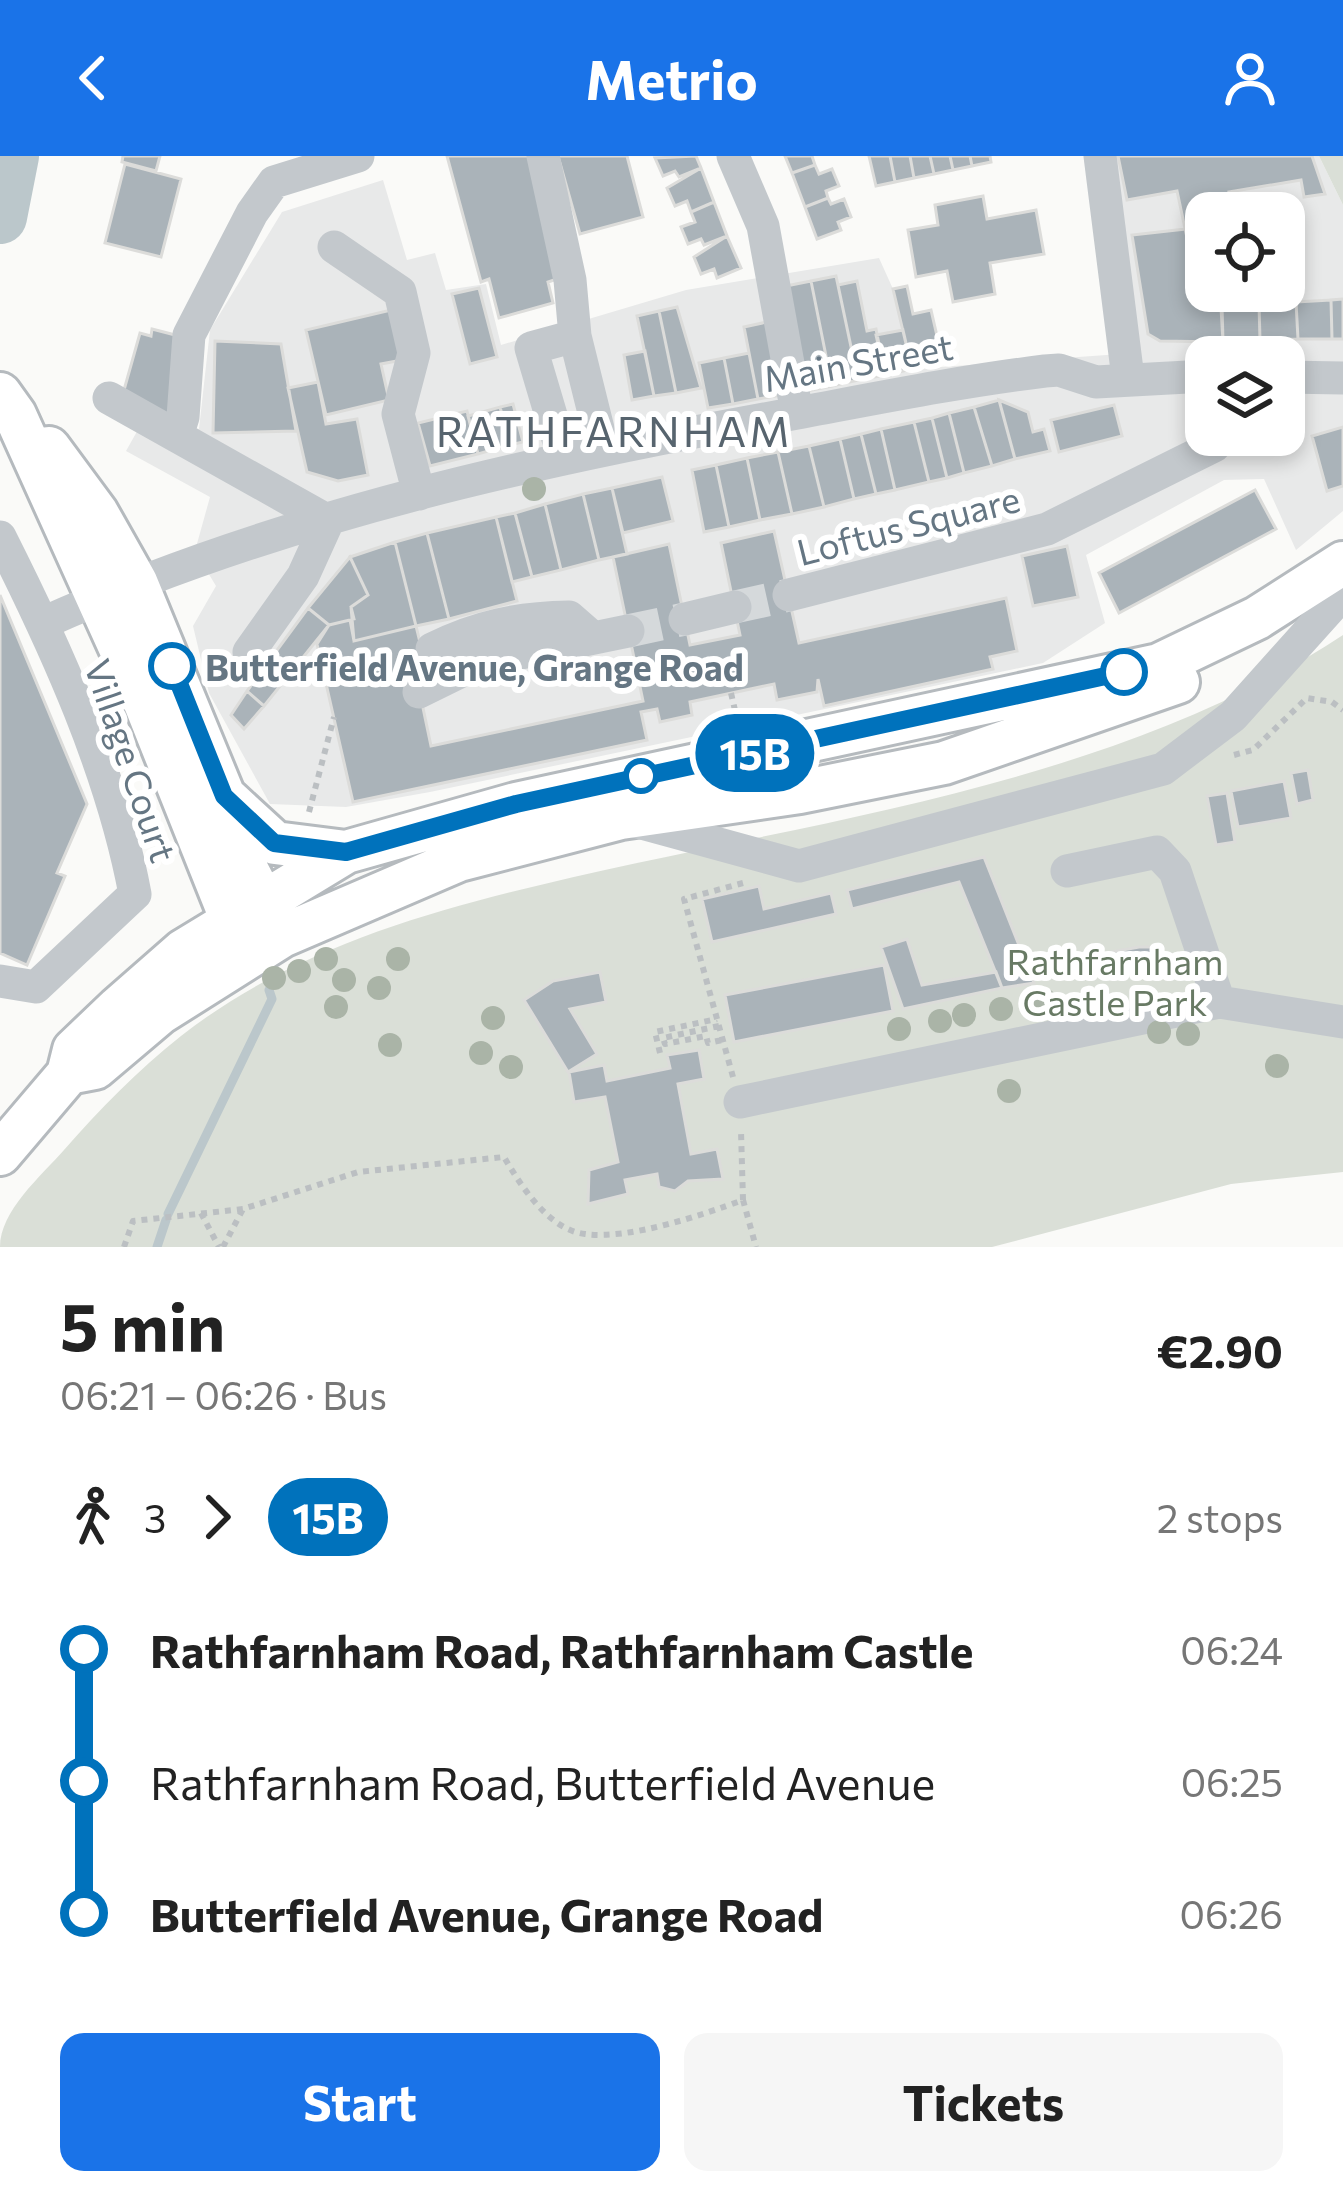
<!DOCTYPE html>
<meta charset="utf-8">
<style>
body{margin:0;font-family:Commissioner,sans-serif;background:#f6f6f6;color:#222;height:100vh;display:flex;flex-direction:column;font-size:45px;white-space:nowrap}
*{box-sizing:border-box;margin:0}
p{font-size:39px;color:#767676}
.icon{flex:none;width:66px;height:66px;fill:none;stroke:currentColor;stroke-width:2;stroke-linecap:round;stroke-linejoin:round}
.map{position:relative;height:1091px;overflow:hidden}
.details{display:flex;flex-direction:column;background:#fff;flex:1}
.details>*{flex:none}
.badge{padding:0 24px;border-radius:39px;font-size:42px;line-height:78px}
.controls{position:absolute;left:1185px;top:36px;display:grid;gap:24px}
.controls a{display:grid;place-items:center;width:120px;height:120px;border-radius:24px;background:#fff;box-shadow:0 6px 18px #0003;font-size:60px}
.map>.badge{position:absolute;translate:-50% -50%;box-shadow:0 0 0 6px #fff}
.legs{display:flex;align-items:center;gap:18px;height:132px;padding:0 60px;font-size:39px}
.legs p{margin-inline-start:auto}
.summary{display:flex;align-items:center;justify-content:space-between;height:204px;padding:0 60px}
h1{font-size:66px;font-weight:700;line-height:90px}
.cta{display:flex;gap:24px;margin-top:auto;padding:24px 60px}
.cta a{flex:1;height:138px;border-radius:24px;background:#1a73e8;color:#fff;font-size:48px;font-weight:700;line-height:138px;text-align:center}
.cta a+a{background:#f6f6f6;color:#222}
ul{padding:0 60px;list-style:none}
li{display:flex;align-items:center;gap:42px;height:132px;font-size:45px}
li i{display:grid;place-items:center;width:18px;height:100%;margin:0 15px;background:currentColor}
li i::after{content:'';width:30px;height:30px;margin:-15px;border:9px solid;border-radius:50%;background:#fff}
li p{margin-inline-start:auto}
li:first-child i{background:linear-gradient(#0000 50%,currentColor 0)}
li:last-child i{background:linear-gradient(currentColor 50%,#0000 0)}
header{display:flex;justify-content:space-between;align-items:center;height:156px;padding:0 60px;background:#1a73e8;color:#fff;font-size:54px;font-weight:700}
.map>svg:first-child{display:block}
</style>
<header><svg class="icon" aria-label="back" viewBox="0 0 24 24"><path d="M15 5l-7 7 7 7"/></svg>Metrio<svg class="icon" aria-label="person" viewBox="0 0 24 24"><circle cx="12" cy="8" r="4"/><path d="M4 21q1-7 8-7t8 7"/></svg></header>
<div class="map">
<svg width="1343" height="1091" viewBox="0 0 1343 1091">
<rect width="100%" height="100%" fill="#fafaf8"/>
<path fill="#e8e9e9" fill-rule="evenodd" d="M1107,0h212l24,49v306l-47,39 -32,-71 -40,1 -138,75 19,68 -62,40 -613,129 -84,15 -76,-3 -61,-111 -16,-67 23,-40 -21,-35 15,-54 -84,-46 18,-32 55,10 11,-99 72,-118 101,-32 24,80 28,-7 11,37 40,-6 15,61 185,-55 193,-32 14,31 20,80 221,-16zM1206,57h78v78h-78zM1206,201h78v78h-78z"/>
<path fill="#dadfd7" d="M1319,0h24v49z
M1343,479v537l-112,12 -239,63h-992c0,-36 41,-71 64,-97 35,-40 74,-80 117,-114 130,-102 298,-138 456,-173 237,-51 499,-92 706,-228z"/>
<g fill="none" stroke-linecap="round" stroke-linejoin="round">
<path stroke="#bbc7cb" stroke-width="9" d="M168,1058l104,-215 -3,-9
M157,1091l9,-27"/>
<path stroke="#bbc7cb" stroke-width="54" d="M0,61l12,-61"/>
</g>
<path fill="#aab3b9" stroke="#dcdcda" stroke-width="3" d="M123,0h37l-4,15 -34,-9z
M447,0h83l33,121 -15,5 5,21 -54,15 -10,-39 -8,3z
M558,0h69l16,61 -63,17z
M696,0l5,12 -22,9 -4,-6 -12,5 -8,-18z
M785,0h27l3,9 -23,8z
M869,0h21l5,26 -19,4z
M890,0h20l4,22 -19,4z
M910,0h20l4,18 -20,4z
M930,0h20l3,14 -19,4z
M950,0h20l2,10 -19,4z
M970,0h20l1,6 -19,4z
M1118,0h194l13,38 -21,3 -3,-17 -72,12 5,21h-28v50l-13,3 -16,-75 -50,9z
M125,8l56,15 -20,78 -56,-14z
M815,9l4,9 13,-5 7,17 -13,5 2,7 -23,9 -13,-34z
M701,12l13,34 -23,10 -4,-11 -12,5 -8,-18z
M983,40l4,23 49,-9 8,44 -54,9 5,31 -42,8 -6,-31 -31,6 -8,-47 30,-5 -3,-20z
M828,42l3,6 13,-5 7,18 -13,5 3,8 -24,9 -12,-32z
M714,46l13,34 -23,9 -3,-6 -13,5 -7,-17 14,-5 -4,-10z
M1186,73l7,37 13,-3v28h14l3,51 -63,-1 -12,-7 -16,-99z
M727,80l14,32 -24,10 -3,-9 -13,5 -7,-17z
M836,120l22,104 -26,6 -21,-105z
M811,125l21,105 -25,5 -21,-105z
M857,125l10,50 9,-2 9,46 -27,5 -20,-95z
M907,130l6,28 18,-4 12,52 -31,7 -19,-80z
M479,132l18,69 -27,7 -18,-70z
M1343,143v40h-11l-1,-39z
M1331,144l1,39h-34l-2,-37z
M1296,146l2,37 -38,1 -1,-36z
M1259,148l1,36 -37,2 -1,-37z
M677,151l24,81 -25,5 -17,-82z
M391,154l11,50 -21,4 8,36 -63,15 -20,-85z
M659,155l17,82 -22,3 -17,-80z
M767,166l15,73 -24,4 -14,-72z
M152,173l27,7 -4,83 -51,-29 16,-57 11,3z
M903,174l9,39 -27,6 -9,-40z
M215,185l66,3 15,87 -83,2z
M645,195l9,45 -22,4 -8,-45z
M749,197l9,46 -25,5 -9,-46z
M724,202l9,46 -25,4 -9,-45z
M318,226l8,42 31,-5 11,56 -30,6 -31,-9 -19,-84z
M999,244l16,59 -23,7 -18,-59z
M999,244l29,12 5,20 11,-3 6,22 -35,8z
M513,248l10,38 -13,3 -10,-38z
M1114,249l8,31 -63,16 -8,-32z
M500,251l10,38 -32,9 -10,-38z
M974,251l18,59 -28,7 -15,-60z
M467,255l11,43 -48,12 -12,-43z
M949,257l15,60 -17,5 -15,-60z
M932,262l15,60 -18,4 -15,-60z
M914,266l15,60 -34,8 -14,-61z
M1343,271v59l-16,5 -15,-55z
M881,273l14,61 -19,4 -15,-60z
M861,278l15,60 -22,5 -14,-60z
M840,283l14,60 -30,8 -15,-61z
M809,290l15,61 -32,7 -14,-62z
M778,296l14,62 -32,6 -13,-62z
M747,302l13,62 -31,7 -13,-62z
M716,309l13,62 -25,5 -12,-62z
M662,321l11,44 -50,12 -11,-45z
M612,332l15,66 -28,6 -16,-66z
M1255,334l21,39 -157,84 -20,-40z
M583,338l16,66 -38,10 -16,-66z
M545,348l16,66 -29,7 -17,-64z
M515,357l17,64 -20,5 -16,-65z
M496,361l21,84 -68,18 -22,-86z
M774,375l25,112 207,-45 11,53 -27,6 3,12 -169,37 -6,-27 -1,13 -40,8 -3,-16 -84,18 2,13 -32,7 -3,-13 -16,3 6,28 -294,62 -36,-158 12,-19 21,-5 4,21 62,-15 9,37 -11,2 17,81 212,-45 -30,-144 56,-13 21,101 50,-10 -19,-92z
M427,377l22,86 -33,7 -21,-84z
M395,386l21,84 -62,15 -3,-34 17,-12 -18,-38z
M1067,390l11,51 -45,9 -11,-50z
M350,401l18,38 -17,12 3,12 -25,6 -21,-17z
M0,439l87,209 -30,69 8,3 -38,89 -27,-12z
M308,452l21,17 -65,81 -17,-15z
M247,535l17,15 -20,23 -13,-14z
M1308,614l5,30 -16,4 -6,-31z
M1284,625l7,37 -53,9 -7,-36z
M1227,637l8,49 -19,3 -9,-49z
M984,701l50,126 -32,5 -43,-106 -107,27 -5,-19z
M759,730l5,23 67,-16 5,21 -124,28 -10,-43z
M907,783l15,46 74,-13 6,16 -99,21 -22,-62z
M1139,791h20l2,13 -63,11 -3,-16z
M884,809l9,46 -159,31 -9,-47z
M600,816l6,30 -36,7 27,45 -29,18 -44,-72 29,-19z
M699,894l5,29 -26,5 13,70 26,-5 6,30 -35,2 -13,10 -16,-4 -2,-13 -32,6 3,14 -40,10 1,-34 29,-8 -13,-65 -31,5 -5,-30 35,-7 3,16 63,-13 -3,-13z"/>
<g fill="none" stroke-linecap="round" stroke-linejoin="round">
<path stroke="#d5d9db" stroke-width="33" stroke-dasharray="33 16" stroke-linecap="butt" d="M735,451l54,-12
M628,475l57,-12"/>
<defs>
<path id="major" d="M0,238l15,21 130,288 95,238
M49,292l48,65 39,69 88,214 20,68 32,61
M225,641l50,46 71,9
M69,917l26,-5 65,-55 122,-77 177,-76 162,-42 179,-26 144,-29 234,-81
M0,998l68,-80 6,-24 44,-42 65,-57 163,-99 170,-48 643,-139 98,-47 86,-55"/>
</defs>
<use href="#major" stroke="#b5babe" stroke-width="48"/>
<path stroke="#bbbfc2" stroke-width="6" stroke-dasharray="6 6" stroke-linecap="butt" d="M731,537l6,26
M1234,599l19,-5 54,-52 25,4 11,8
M309,656l25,-95
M719,870l-56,12 2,6 41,-8 2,7 14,-3
M660,897l-5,-21 62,-13
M733,921l-49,-178 59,-16
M743,1044l13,47
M201,1057l18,34
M124,1091l9,-26 110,-12 115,-37 146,-15c17,29 45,73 81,77 44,6 117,-19 158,-34l-2,-69
M223,1091l20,-38"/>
<path stroke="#c3c8cc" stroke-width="33" d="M543,0l27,124 5,56
M733,0l30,70 34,187
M1100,0l28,222
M334,91l66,45 14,61 -16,61 21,80
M1284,221l59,1
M109,242l219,123
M177,280l6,-19 6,-82 63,-122 22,-31 84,-26
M564,303l-33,-111 44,-12 28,113
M0,381c56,111 112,234 135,357l-99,93 -36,-6
M789,439l258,-66 167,-83 2,-11
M685,463l50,-12
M43,467c240,-108 502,-165 760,-211 80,-15 160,-31 242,-41l14,-1 37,12 110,-6
M432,493c46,-23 86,-31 137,-32l24,21
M249,496l54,-76 25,-55
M419,536l63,-31 146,-30
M631,664l168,46 364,-97 70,-53 105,-117
M1067,715l90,-19 18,19 44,131
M740,946l479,-100 124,20"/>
<use href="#major" stroke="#fff" stroke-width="42"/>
</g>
<g fill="#aab4a7">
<circle cx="534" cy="333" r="12"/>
<circle cx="326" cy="803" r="12"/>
<circle cx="398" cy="803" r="12"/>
<circle cx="299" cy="815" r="12"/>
<circle cx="274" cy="822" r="12"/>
<circle cx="344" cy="824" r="12"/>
<circle cx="379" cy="832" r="12"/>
<circle cx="1044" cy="844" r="12"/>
<circle cx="336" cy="851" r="12"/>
<circle cx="1001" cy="853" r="12"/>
<circle cx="964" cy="859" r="12"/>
<circle cx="493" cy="862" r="12"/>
<circle cx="940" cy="865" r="12"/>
<circle cx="899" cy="873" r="12"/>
<circle cx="1159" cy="876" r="12"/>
<circle cx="1188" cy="878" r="12"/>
<circle cx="390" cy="889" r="12"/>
<circle cx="481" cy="897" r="12"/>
<circle cx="1277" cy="910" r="12"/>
<circle cx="511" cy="911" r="12"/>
<circle cx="1009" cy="935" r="12"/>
</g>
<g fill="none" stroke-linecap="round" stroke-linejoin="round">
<defs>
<path id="line-1" d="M172,510l52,130 50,47 72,9 170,-48 608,-132"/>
</defs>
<use href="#line-1" stroke="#fff" stroke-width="27"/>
<use href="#line-1" stroke="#0072bc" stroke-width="18"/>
</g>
<g fill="#fff" stroke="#0072bc" stroke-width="6">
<circle cx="172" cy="510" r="21"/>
<circle cx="1124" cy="516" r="21"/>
<circle cx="641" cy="620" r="15"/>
</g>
<g text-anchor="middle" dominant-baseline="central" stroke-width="12" stroke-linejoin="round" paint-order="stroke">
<g font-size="36" fill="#657683" stroke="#fff">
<text transform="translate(858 205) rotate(-10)">Main Street</text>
<text transform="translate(908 368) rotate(-14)">Loftus Square</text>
<text transform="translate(132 604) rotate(71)">Village Court</text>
</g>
<g font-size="36" font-weight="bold" fill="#657683" stroke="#fff" text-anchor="start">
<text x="205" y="510">Butterfield Avenue, Grange Road</text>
</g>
<g font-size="36" fill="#687a64" stroke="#fff">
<text x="1115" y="804">Rathfarnham<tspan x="1115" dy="41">Castle Park</tspan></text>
</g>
<g font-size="42" letter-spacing="3" fill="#57646e" stroke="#fff">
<text x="614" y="274">RATHFARNHAM</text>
</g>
</g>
</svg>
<div class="controls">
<a><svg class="icon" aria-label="locate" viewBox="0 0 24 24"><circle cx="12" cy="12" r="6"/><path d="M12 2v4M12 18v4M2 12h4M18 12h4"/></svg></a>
<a><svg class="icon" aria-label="layers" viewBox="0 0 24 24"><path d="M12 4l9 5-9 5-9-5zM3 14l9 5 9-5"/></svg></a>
</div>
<b class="badge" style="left:755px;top:597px;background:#0072bc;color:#fff">15B</b>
</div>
<section class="details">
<div class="summary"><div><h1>5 min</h1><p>06:21 – 06:26 · Bus</p></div><b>€2.90</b></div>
<div class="legs"><svg class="icon" aria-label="walk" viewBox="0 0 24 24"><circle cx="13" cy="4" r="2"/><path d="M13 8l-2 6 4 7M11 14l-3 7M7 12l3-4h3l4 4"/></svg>3<svg class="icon" aria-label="forward" viewBox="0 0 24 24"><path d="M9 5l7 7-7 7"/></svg><b class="badge" style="background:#0072bc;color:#fff">15B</b><p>2 stops</p></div>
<ul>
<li><i style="color:#0072bc"></i><b>Rathfarnham Road, Rathfarnham Castle</b><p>06:24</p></li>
<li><i style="color:#0072bc"></i><span>Rathfarnham Road, Butterfield Avenue</span><p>06:25</p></li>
<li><i style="color:#0072bc"></i><b>Butterfield Avenue, Grange Road</b><p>06:26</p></li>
</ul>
<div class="cta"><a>Start</a><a>Tickets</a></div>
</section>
